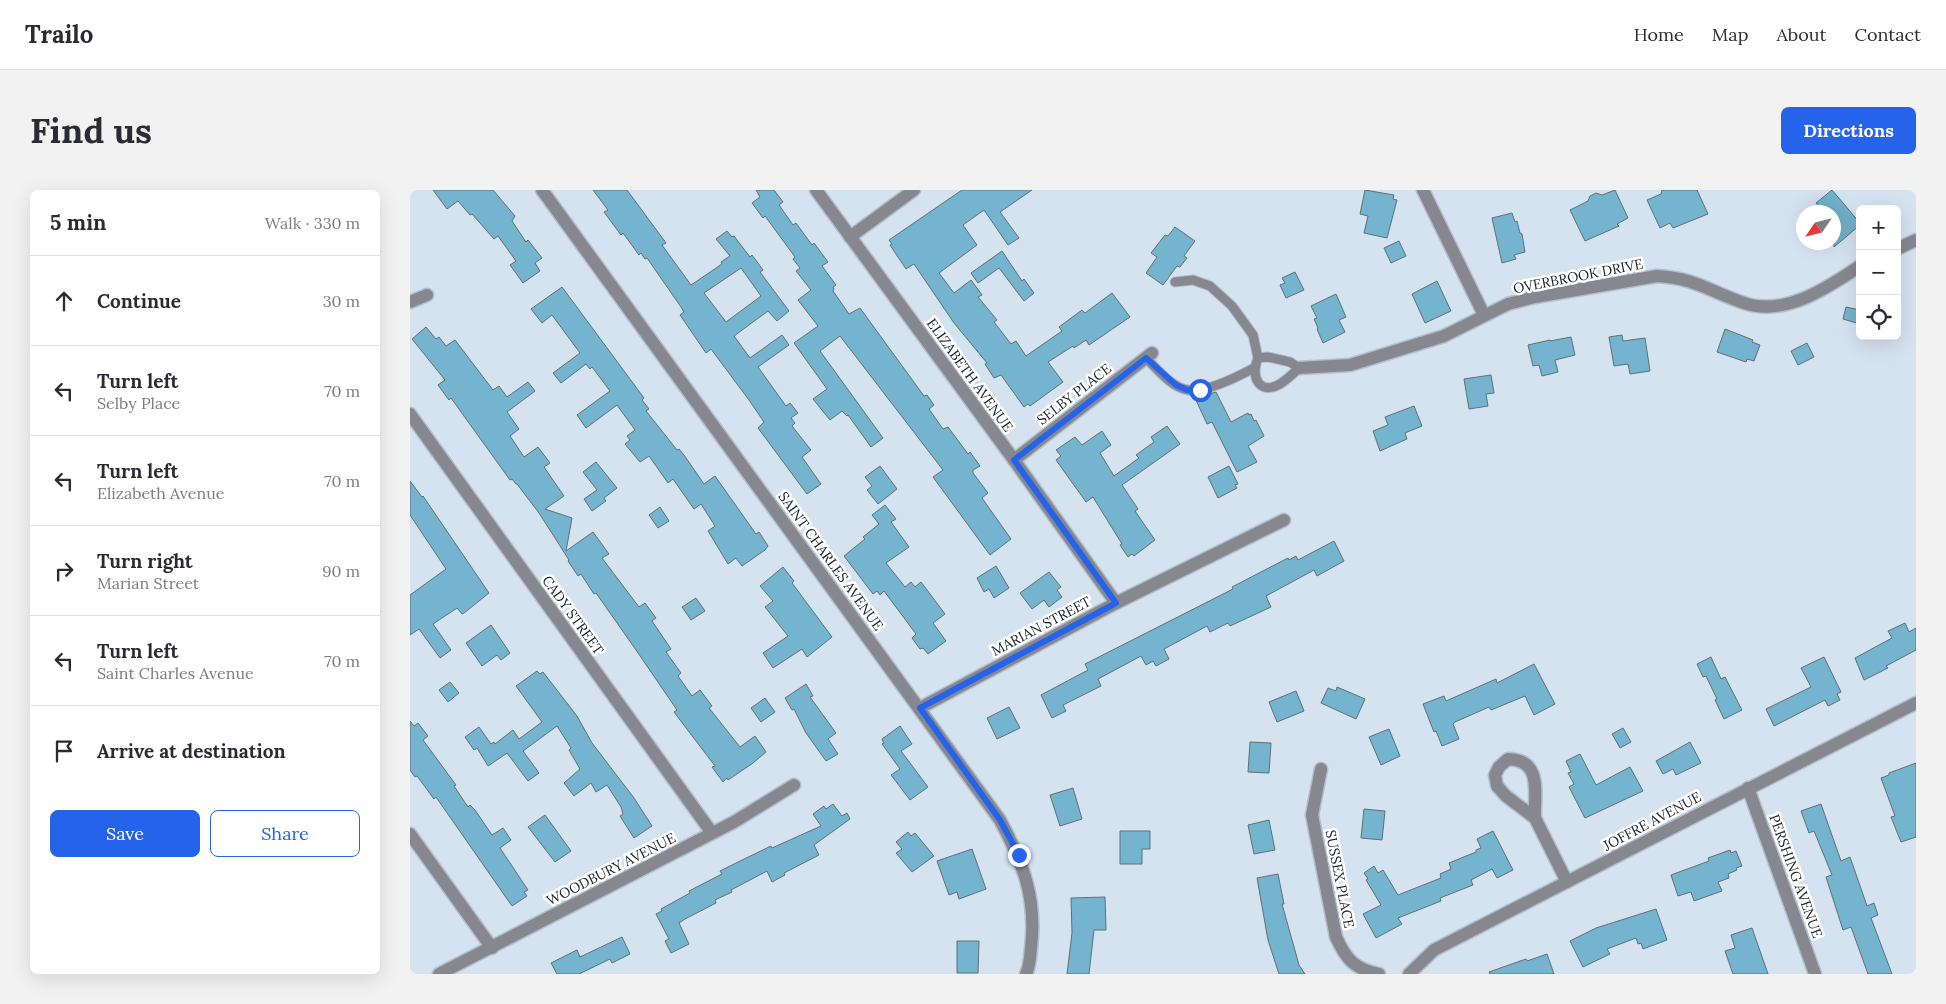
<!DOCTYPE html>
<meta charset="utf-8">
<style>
body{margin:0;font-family:Lora,serif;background:#f2f2f3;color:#2b2b33}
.controls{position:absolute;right:15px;top:15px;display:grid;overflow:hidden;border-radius:8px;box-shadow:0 5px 20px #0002}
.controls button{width:45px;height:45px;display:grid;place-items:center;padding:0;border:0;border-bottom:1px solid #e1e1e2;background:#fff;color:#2b2b33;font:25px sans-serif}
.compass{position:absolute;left:1386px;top:15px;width:45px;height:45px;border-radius:50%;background:#fff;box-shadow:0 5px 20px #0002;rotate:235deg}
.stop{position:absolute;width:15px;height:15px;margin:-11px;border:4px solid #2563eb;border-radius:50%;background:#fff}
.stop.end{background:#2563eb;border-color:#fff;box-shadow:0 1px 5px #0008}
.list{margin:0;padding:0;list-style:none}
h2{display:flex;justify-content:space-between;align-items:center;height:65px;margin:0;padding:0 20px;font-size:21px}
h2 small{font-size:16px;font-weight:400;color:#7c7c81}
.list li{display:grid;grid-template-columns:32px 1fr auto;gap:15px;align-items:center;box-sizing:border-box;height:90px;padding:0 20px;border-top:1px solid #e1e1e2}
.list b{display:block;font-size:19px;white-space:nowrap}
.list p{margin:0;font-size:16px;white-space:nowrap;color:#7c7c81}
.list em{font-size:16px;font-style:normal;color:#7c7c81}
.actions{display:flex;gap:10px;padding:15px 20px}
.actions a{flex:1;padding:11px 0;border:1px solid #2563eb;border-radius:8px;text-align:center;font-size:18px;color:#2563eb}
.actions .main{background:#2563eb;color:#fff}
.icon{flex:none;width:28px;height:28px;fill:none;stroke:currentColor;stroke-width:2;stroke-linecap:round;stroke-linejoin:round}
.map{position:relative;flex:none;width:1506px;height:784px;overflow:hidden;border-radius:8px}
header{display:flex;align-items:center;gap:30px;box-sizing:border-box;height:70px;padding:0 25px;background:#fff;border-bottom:1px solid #e1e1e2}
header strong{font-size:24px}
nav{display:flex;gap:28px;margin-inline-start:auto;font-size:18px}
.intro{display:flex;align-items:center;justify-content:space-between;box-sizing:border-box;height:120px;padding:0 30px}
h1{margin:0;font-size:35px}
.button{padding:12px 22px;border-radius:8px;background:#2563eb;color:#fff;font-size:18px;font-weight:700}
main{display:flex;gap:30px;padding:0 30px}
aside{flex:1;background:#fff;border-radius:8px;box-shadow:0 5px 20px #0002}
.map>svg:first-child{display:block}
.building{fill:#74b4ce;stroke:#5e7077;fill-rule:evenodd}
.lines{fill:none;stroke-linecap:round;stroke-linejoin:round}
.lane-casing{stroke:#b3bfcb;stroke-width:11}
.street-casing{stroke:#b3bfcb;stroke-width:15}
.lane{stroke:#87888f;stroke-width:9}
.street{stroke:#87888f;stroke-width:12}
.route{stroke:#2563eb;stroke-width:6}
.labels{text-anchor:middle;stroke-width:5;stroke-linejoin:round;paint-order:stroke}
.street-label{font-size:14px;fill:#1a1f24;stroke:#fff}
</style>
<header>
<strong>Trailo</strong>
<nav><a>Home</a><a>Map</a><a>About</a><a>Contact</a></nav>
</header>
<div class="intro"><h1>Find us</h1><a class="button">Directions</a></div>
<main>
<aside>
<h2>5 min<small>Walk · 330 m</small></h2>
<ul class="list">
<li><svg class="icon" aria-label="ahead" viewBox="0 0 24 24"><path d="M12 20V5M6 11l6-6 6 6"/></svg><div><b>Continue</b></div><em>30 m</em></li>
<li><svg class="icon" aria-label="left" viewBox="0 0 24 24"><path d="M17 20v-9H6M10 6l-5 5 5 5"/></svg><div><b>Turn left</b><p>Selby Place</p></div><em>70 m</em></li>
<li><svg class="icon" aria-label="left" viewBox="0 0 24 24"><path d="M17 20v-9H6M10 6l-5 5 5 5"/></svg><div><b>Turn left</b><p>Elizabeth Avenue</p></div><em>70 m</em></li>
<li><svg class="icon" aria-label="right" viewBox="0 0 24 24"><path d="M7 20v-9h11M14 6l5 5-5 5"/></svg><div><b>Turn right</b><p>Marian Street</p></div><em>90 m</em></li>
<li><svg class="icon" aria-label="left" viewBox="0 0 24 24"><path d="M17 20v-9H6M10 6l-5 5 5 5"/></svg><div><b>Turn left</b><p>Saint Charles Avenue</p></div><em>70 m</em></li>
<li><svg class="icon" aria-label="arrive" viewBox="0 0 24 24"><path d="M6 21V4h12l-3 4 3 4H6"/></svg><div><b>Arrive at destination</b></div></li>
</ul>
<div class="actions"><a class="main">Save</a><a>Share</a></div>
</aside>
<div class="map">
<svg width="1506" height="784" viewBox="0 0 1506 784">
<rect width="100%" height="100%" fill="#d5e2f0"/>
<!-- building -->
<g class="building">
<polygon points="23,0 83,0 105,26 102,31 116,52 118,50 132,68 125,73 130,81 113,93 100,75 106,71 88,46 84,49 62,24 60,25 48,11 37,19"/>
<path d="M183,0H217L256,53L252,55L281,95L312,74L311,72L320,66L306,49L317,41L322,47L324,46L340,67L342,65L353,80L350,82L379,121L367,131L358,121L324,146L340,168L372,145L379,155L348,177L376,216L380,213L388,223L381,228L385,233L382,236L401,260L392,267L411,294L397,304L348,238L354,232L339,210L301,159L296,163L270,125L274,122L271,117L237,68L235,69L231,63L229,65L213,43L211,45L194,22L198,20ZM331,78L351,106L316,132L294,103Z"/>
<polygon points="346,0 364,0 373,12 369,15 383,35 386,33 402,55 404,53 418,72 412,76 426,95 423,97 424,99 423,101 439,124 450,118 514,206 517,205 524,215 519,219 533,239 538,237 558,264 560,262 570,276 563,280 563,283 578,303 572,308 601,349 580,365 523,287 533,280 430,146 410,161 473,248 461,257 438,225 437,226 432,221 420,230 403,209 417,199 384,153 408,136 388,110 401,100 386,81 390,78 383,69 385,67 355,26 353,28 342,13 350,7"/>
<polygon points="552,0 622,0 590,22 609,48 598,55 574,20 553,35 567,55 529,83 544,103 561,90 572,105 568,107 587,130 584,132 601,154 606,151 616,166 652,141 649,137 672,120 675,123 702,103 720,127 679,155 676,150 664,158 663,156 638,172 653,192 620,216 618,214 614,217 591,185 584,188 575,174 577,173 544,133 504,74 496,79 480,55 482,54 479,50"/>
<polygon points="955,0 984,5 983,9 987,10 977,48 954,43 958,26 950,24"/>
<polygon points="1205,0 1218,28 1207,34 1209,36 1175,51 1160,20 1178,11 1180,6 1186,3 1192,5"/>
<polygon points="1252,0 1287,0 1298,24 1263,38 1260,33 1250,38 1237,10 1251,4"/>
<polygon points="1422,0 1450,33 1450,35 1424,57 1424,22 1414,22 1406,13"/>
<polygon points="1102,23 1105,32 1107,31 1110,43 1112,44 1115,62 1104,65 1106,69 1092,73 1082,28"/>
<polygon points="765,37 785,51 774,66 777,68 770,77 767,76 753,95 736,83 747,67 741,63 755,45 758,46"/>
<polygon points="989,51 996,66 981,73 974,58"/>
<polygon points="592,61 612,91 614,89 624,103 614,111 589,78 568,93 561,83"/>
<polygon points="885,82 894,100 876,108 870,95 875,93 872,88"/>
<polygon points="1027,91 1041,121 1015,133 1002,104"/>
<polygon points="152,97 234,208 232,210 239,219 236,221 267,260 269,259 274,265 294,294 305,286 346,344 349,342 358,356 355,360 332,376 326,368 318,374 298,341 305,336 291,314 284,319 263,289 258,293 239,266 230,272 215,254 220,250 217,246 225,240 207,215 176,238 167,225 200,201 182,177 180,179 176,174 151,193 143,183 170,163 142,125 132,133 121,119"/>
<polygon points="926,104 936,127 929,130 935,142 913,153 907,139 908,138 904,129 907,128 901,116"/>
<polygon points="1436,117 1450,120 1450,134 1433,129"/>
<polygon points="16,137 26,149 29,147 36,156 45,150 83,200 89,196 97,207 118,192 125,201 97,222 109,239 100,246 114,267 128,257 140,273 134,277 154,306 135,319 162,328 156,361 183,342 199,364 192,368 229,417 235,413 246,428 242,431 261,459 256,462 271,483 268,486 282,506 290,500 302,516 299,518 330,557 345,546 356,562 343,573 318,590 317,588 313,592 302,577 305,576 264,522 267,520 226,460 186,403 184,404 171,384 168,386 158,371 159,370 129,323 107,294 106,294 102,289 100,290 41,208 39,210 28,195 35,190 2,149"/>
<polygon points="1315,139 1343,150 1342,152 1350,155 1344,171 1337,169 1336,172 1307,162"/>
<polygon points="1212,145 1213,151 1235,148 1240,181 1220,184 1218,174 1204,176 1199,147"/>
<polygon points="1161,147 1165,165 1145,170 1148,182 1132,186 1129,175 1123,176 1118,155 1140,150 1140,151"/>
<polygon points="1397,153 1404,167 1388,175 1381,161"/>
<polygon points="1081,185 1084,203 1076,204 1078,216 1059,219 1054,189"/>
<polygon points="806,202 821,232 838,223 839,225 841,224 844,231 846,230 854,246 838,256 847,272 827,282 802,232 797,234 785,208"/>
<polygon points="1004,216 1012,236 995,243 997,249 970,261 963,241 978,235 975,227"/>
<polygon points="757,236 770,254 712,295 728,319 725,321 745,350 724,366 722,364 718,367 710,355 712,354 683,307 676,312 646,270 651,266 646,260 665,247 672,255 692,241 701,255 690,263 704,286 729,268 726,265 744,252 741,247"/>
<polygon points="186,272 207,298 194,308 196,311 182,321 174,309 187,300 173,282"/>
<polygon points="470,276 487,299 468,314 457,300 462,296 455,287"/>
<polygon points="819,276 828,294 825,295 827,298 808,308 798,287"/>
<polygon points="0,291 12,307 13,306 79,403 54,423 52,424 47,418 23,434 41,460 30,468 9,439 0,445 0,405 36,379 0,325"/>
<polygon points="475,315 486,329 481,332 499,357 476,373 495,397 501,392 505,397 511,392 535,424 523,433 536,451 518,464 513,458 510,459 502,448 506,444 474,401 470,405 467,401 463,404 434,366 455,349 453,347 469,334 462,325"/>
<polygon points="250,317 259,331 248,338 239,325"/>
<polygon points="924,351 934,371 907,386 904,380 856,406 861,417 820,436 818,433 800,442 797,436 754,459 759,469 746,476 743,471 736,475 731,466 688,489 691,496 653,515 656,521 642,528 631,505 678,480 675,474 823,399 822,397 878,368 879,370 886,366 888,370"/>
<polygon points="586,376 599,398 584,408 579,399 574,402 567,388"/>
<polygon points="373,377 384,391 382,393 422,447 397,467 392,459 363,478 353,463 378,446 355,417 363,411 350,396"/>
<polygon points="639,382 651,397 647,400 652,407 639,417 634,410 622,419 610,403"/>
<polygon points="286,408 295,421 281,430 272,417"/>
<polygon points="1495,433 1499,442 1506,438 1506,460 1476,476 1478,478 1454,490 1445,468 1482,448 1478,441"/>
<polygon points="81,435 100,463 91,470 87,465 72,476 56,453"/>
<polygon points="1301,467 1311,489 1315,487 1332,520 1314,529 1305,510 1307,509 1296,486 1293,487 1287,474"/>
<polygon points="1414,467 1431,502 1427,504 1430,510 1418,516 1415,510 1364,536 1356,519 1401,497 1391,478"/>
<polygon points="1124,474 1145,514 1124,525 1115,506 1081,520 1079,517 1045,532 1043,534 1049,549 1032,556 1026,541 1024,542 1013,514 1034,506 1036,511 1086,489 1087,493"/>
<polygon points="127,481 130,484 133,482 167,526 182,553 224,608 242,636 224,648 210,626 213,624 211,617 197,595 186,602 181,593 164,606 154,593 170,579 159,560 161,558 147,536 113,561 129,583 118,591 97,563 78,576 67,558 64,560 55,547 69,537 81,554 84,552 85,554 103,540 109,549 132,532 106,496"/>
<polygon points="40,492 49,503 38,512 29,500"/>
<polygon points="396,494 403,506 400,507 426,543 418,549 428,564 416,571 396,543 384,519 382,520 375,508"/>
<polygon points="927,497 955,509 946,529 911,513 918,498 926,501"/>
<polygon points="886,501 894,521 867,532 859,512"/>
<polygon points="355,508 365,522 351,532 341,518"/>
<polygon points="599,517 610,538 587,549 577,528"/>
<polygon points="0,531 4,536 8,533 18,546 13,550 46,595 44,596 58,617 60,615 65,620 82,645 93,638 101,650 90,658 118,700 114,702 117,706 102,716 26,607 24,609 7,586 5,587 0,580"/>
<polygon points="490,536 502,554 491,561 518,597 500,610 481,585 490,579 472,554 474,553 472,549"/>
<polygon points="1213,538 1221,552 1210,558 1202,544"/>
<polygon points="979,539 990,566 971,575 959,547"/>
<polygon points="840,552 861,553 859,583 838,582"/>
<polygon points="1280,552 1291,573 1266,585 1263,579 1253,584 1246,571"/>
<polygon points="1170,564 1186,595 1220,577 1233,601 1175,628 1159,597 1164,594 1158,583 1161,582 1156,571"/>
<polygon points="1506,573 1506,647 1491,652 1481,627 1485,626 1471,588 1479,585 1479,583"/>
<polygon points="663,598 672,629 650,636 640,605"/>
<polygon points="423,614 432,626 437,623 440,629 404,655 409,665 374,683 375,685 362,692 357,681 321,700 322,702 305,710 306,713 275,729 269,733 279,754 261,763 255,751 259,749 246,724 252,721 251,719 280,703 279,701 312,684 310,681 326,673 361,656 362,658 411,636 403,624 414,616 416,619"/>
<polygon points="1411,614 1431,671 1440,667 1457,716 1464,713 1468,725 1461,728 1482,784 1458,784 1441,737 1433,740 1416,687 1422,685 1404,641 1399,643 1391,621"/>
<polygon points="954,619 975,621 972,650 951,648"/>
<polygon points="135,625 161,661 145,672 118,637"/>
<polygon points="859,630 865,660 844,664 838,635"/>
<polygon points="710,641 740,641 740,659 732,659 732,674 710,674"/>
<polygon points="1083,641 1103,680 1087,688 1082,679 1061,690 1063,695 1030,708 1031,711 988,728 992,734 966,748 953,724 971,715 956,690 958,689 954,683 964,676 968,683 973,680 988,705 1031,688 1030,684 1041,679 1039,673 1066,662 1066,660 1071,658 1067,649"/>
<polygon points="498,642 501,646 505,643 524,666 502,682 486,663 492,659 486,652"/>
<polygon points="562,659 576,699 549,709 547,702 539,705 527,671"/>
<polygon points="1320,660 1321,663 1326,661 1332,676 1326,678 1327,680 1318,684 1319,688 1308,692 1312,701 1284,711 1281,702 1268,706 1261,685 1299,671 1298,668"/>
<polygon points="868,684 874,714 872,714 889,775 895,784 869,784 858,750 847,688"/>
<polygon points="695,707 696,740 684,740 679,784 657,784 662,743 661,708"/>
<polygon points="1246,719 1257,750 1233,759 1231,753 1228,754 1226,748 1197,759 1200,764 1173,777 1160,751 1186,738"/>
<polygon points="1342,738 1358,784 1323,784 1315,761 1325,758 1321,745"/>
<polygon points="212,747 220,764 202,773 200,769 169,784 147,784 141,773 167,760 170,767"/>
<polygon points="547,751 569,751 568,783 547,783"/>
<polygon points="1137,764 1144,784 1080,784 1079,782 1116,769 1117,771"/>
</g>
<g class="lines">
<!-- lane casing -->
<g class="lane-casing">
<g id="lane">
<polyline points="765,92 783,90 800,96 822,116 843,145 848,168"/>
<path d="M858,167L880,172L889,178C884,183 876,190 870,194C849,206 840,186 848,168Z"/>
<path d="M736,168C747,179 762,198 778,200C796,203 829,186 844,178"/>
</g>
</g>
<!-- street casing -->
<g class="street-casing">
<g id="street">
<path d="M132,0L590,630C613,673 627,708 621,758C620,767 620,776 616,784"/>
<polyline points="406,0 604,270 706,413"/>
<polyline points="1013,0 1074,125"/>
<polyline points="440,47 504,0"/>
<polyline points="1487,59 1506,50"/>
<polyline points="0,112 17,105"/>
<path d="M889,178L940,175L1034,146L1098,114L1125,107L1247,86C1285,88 1301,102 1334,113C1375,127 1417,98 1450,76"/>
<polyline points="0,224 302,643"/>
<polyline points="604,270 742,163"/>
<polyline points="510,518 706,413 874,330"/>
<path d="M911,579L902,625L926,747C936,769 944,779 969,784"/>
<polyline points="1338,598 1405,784"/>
<path d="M1125,628C1124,603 1133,570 1098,569L1089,577L1085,585L1087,596L1096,606L1125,628L1157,692"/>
<polyline points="0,644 82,758"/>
<polyline points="29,784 324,632 384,595"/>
<polyline points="999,784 1024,760 1506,513"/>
</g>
</g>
<!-- lane -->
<use href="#lane" class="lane"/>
<!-- street -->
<use href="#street" class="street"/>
</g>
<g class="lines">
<!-- route -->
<polyline class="route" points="609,665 590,630 510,518 706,413 604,270 736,168 766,195 777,200 790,200"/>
</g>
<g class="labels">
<!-- street labels -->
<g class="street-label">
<text transform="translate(1168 86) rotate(-11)" y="5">OVERBROOK DRIVE</text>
<text transform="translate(560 185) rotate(54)" y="5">ELIZABETH AVENUE</text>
<text transform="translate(664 204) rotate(-38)" y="5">SELBY PLACE</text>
<text transform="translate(421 371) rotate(54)" y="5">SAINT CHARLES AVENUE</text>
<text transform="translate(163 425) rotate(54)" y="5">CADY STREET</text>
<text transform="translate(631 436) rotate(-28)" y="5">MARIAN STREET</text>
<text transform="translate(1242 631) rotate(-28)" y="5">JOFFRE AVENUE</text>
<text transform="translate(201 679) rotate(-27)" y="5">WOODBURY AVENUE</text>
<text transform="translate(1386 686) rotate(70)" y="5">PERSHING AVENUE</text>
<text transform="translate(930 689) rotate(79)" y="5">SUSSEX PLACE</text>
</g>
</g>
</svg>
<div class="controls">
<button>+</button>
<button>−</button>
<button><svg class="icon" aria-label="locate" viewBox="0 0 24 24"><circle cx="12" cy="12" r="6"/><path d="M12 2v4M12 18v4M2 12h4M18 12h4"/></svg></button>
</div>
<svg class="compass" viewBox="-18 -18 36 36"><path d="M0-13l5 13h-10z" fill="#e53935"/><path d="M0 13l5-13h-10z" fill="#7c7c81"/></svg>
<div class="stop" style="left:790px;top:200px"></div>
<div class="stop end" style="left:609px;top:665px"></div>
</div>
</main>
